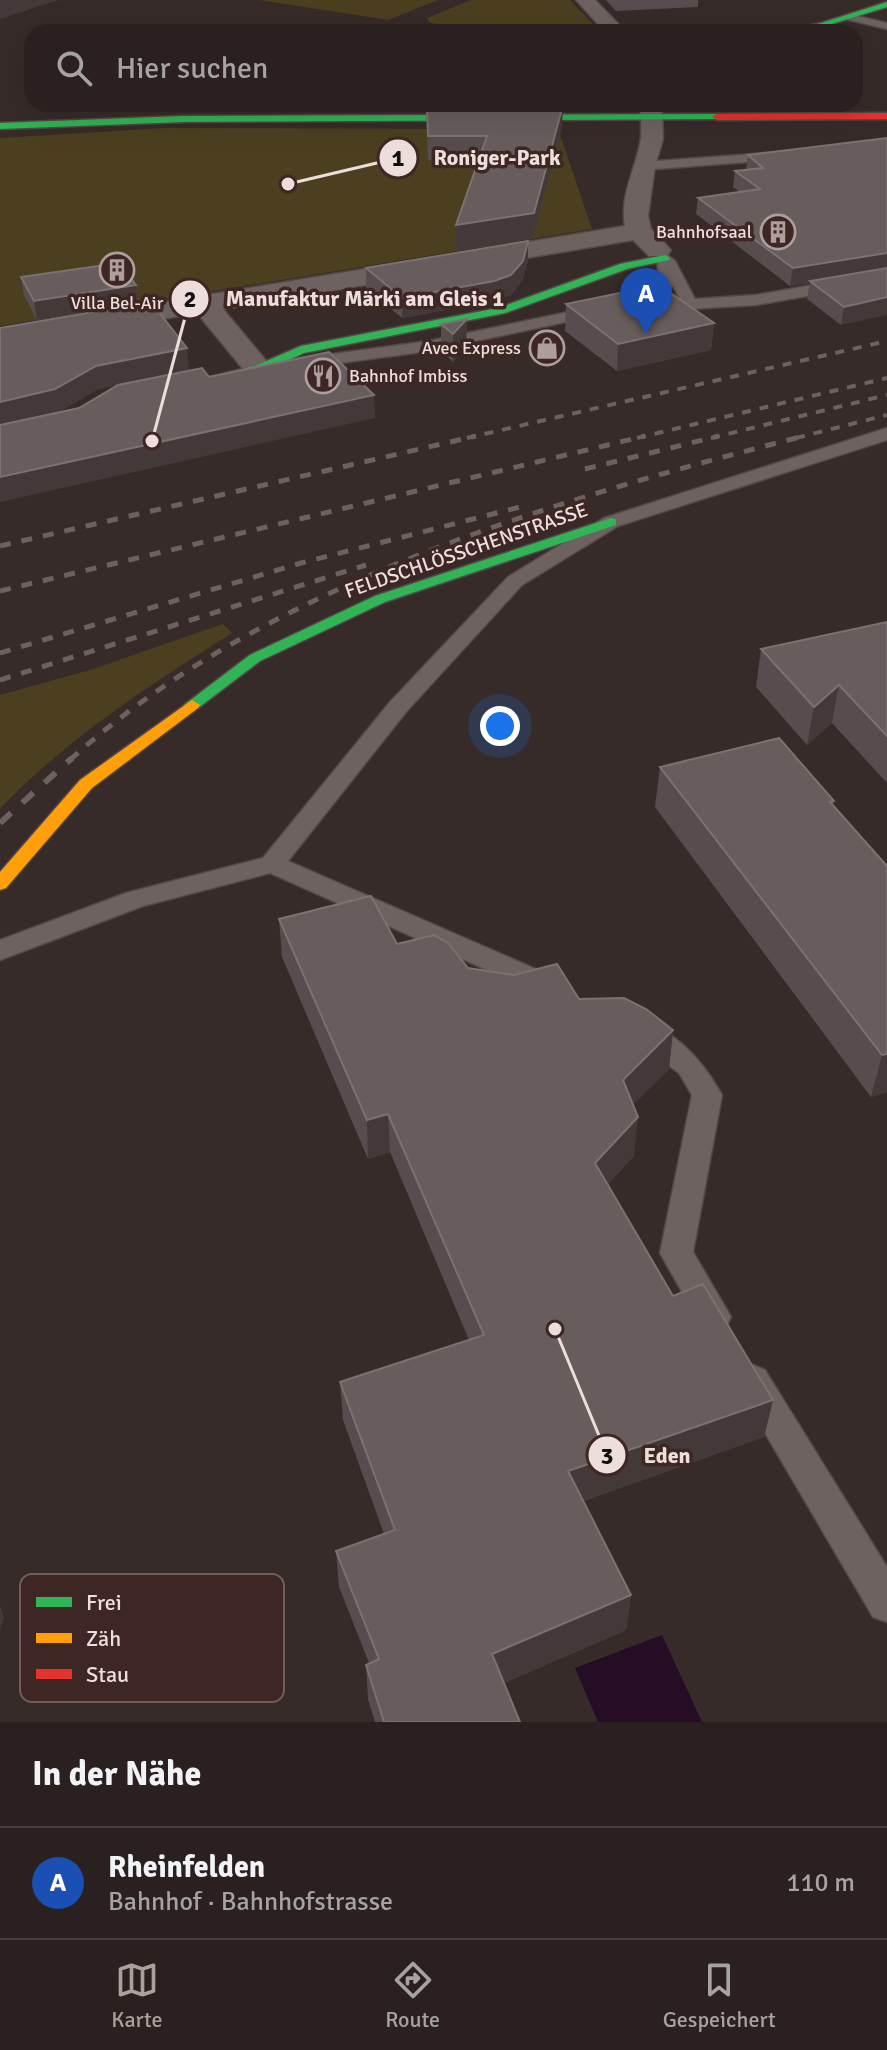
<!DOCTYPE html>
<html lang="de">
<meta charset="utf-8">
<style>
body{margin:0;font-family:Signika,sans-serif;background:#352d2c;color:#f1f3f6}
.you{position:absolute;left:500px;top:726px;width:28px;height:28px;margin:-20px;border:6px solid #fff;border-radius:50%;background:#1a73e8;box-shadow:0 0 0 12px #1a73e833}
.badge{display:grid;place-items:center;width:52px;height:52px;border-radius:50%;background:#ad9f9d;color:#fff;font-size:26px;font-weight:700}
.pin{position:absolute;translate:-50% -66px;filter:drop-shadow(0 2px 4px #0008)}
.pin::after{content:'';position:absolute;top:42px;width:28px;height:24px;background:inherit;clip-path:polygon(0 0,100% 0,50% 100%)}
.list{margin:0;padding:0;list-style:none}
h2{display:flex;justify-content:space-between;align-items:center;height:104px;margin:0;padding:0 32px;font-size:34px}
h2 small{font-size:26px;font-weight:400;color:#a5a3a4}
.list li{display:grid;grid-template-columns:52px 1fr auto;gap:24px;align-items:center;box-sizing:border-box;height:112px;padding:0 32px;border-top:2px solid #453e3d}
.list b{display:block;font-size:30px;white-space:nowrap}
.list p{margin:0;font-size:26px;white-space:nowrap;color:#a5a3a4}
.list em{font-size:26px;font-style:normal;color:#a5a3a4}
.icon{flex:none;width:44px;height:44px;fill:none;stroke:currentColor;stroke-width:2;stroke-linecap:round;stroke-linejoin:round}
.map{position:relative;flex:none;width:887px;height:1722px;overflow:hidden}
.search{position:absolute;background:#29201f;box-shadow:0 8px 32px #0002;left:24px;right:24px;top:24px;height:88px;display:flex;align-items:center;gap:20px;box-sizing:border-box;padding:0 28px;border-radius:24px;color:#a5a3a4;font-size:30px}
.sheet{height:216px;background:#29201f}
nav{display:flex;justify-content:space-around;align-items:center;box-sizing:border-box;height:112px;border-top:2px solid #453e3d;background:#29201f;font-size:22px;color:#a5a3a4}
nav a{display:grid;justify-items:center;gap:4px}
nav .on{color:#ad9f9d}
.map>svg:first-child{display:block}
.green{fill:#4c3f20}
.water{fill:#260c24}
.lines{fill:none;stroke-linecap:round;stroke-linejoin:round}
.lane-casing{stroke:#534847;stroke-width:3}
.street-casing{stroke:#534847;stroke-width:3}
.fast-casing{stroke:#534847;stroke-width:3}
.slow-casing{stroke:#534847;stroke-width:3}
.jam-casing{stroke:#534847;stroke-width:3}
.lane{fill:#6d6260;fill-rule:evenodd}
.street{fill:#6d6260;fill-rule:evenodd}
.fast{fill:#30b455;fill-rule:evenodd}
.slow{fill:#ff9f0a;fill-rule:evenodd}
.jam{fill:#e5322d;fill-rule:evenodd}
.rail-far2{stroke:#6b6260;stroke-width:4;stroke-dasharray:9 9;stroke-linecap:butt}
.rail-far1{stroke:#6b6260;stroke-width:5;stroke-dasharray:11 11;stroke-linecap:butt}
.rail{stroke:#6b6260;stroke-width:6;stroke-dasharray:15 15;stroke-linecap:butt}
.wall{fill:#574d4e}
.shaded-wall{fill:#443939}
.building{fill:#675d5d;stroke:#7c7171;stroke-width:2}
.labels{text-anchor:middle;stroke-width:7;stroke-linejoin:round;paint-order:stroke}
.far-poi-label{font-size:18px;fill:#eddedb;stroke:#3d2623;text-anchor:end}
.street-label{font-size:20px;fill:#eddedb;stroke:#3d2623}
.key{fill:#3d2623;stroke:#725d5a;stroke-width:2}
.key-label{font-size:22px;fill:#eddedb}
.leader{fill:none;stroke:#eddedb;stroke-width:3}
.callout-dot{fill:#eddedb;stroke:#3d2623;stroke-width:3}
.mark-label{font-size:24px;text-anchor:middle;font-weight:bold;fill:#111}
.callout-label{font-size:22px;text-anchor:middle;font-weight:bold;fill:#eddedb;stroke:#3d2623;stroke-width:7;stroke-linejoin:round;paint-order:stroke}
</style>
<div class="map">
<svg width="887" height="1722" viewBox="0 0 887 1722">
<rect width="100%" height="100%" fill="#372b29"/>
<!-- green -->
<g class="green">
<polygon points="260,0 438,0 388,20"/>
<path d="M471,0H570L597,28C563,42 470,26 430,23L427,18Z"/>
<polygon points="164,128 558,129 592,229 0,326 0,138"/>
<path d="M223,624L232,633C150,685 67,738 0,809V695L90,670Z"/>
</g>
<!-- water -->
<polygon class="water" points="662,1635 702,1722 598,1722 575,1668"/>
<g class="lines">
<!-- lane casing -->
<g class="lane-casing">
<g id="lane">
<polygon points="849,14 887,23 887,29 845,19 843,17"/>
<polygon points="780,152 787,156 785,159 643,170 636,166 643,162"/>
<polygon points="665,253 675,261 695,299 756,295 887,272 887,282 756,305 690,309 684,307 673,286 656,303 429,351 303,368 294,363 303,358 429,341 645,296 659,282 657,258"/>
<polygon points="887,428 887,440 618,526 522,585 406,712 288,861 563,981 567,988 563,995 553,998 543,995 270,873 143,906 0,960 0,940 126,893 263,858 390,702 508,577 604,518"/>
<path d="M642,1021C679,1033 704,1063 722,1095L693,1252L731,1317L726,1327L714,1332L702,1327L660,1253L692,1095L679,1073L632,1039L628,1032L632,1025Z"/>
<polygon points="753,1365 765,1370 887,1567 887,1622 873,1617 741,1392 735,1381 741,1370"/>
</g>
</g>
<!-- street casing -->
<g class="street-casing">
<g id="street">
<polygon points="576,0 595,0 626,32 605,32"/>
<path d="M640,104H662L663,139L655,166L648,216L651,229L671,250L667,256H649L633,240L223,309L273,369L268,375L258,378L248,375L197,313L0,347V329L625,226C619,194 638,165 641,137C642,126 640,115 640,104Z"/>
</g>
</g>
<!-- fast casing -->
<g class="fast-casing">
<g id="fast">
<polygon points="887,2 887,7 822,27 780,32 821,23"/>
<polygon points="717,114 720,119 183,122 0,129 0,123 183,116"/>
<polygon points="665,255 670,258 669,260 627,269 505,313 304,353 262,372 208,383 202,379 255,366 301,346 498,308 620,264"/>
<polygon points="611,518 616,519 616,525 385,602 260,661 198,708 192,710 184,705 250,655 375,596"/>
</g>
</g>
<!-- slow casing -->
<g class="slow-casing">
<polygon id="slow" points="192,700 200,705 198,708 92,788 6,888 0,890 0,872 80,780"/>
</g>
<!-- jam casing -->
<g class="jam-casing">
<polygon id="jam" points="887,113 887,119 717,120 712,117 717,114"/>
</g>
<!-- lane -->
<use href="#lane" class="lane"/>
<!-- street -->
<use href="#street" class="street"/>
<!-- fast -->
<use href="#fast" class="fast"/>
<!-- slow -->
<use href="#slow" class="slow"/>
<!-- jam -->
<use href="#jam" class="jam"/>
<!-- rail-far2 -->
<g class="rail-far2">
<polyline points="467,438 887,341"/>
<polyline points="637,438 887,378"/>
<polyline points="711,438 887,395"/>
<polyline points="796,438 887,415"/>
</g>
<!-- rail-far1 -->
<g class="rail-far1">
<polyline points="585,469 719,436"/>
<polyline points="0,546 476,436"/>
<polyline points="0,591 645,436"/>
<polyline points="0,653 301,563 524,506"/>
<polyline points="0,680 366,565"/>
<path d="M70,760C262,585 557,499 804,436"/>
</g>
<!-- rail -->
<polyline class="rail" points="0,823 72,758"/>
</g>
<!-- wall -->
<g class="wall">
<polygon points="606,0 698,0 698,7 616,11"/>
<polygon points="426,104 567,104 567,107 562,107 562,127 533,238 456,251 456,225 479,159 428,160"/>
<polygon points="887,138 841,325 807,299 810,283 790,286 696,214 698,198 740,192 733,187 735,171 746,170 748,155"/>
<polygon points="528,261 522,281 511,295 493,301 402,318 366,288 366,268"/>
<polygon points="21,277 136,285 138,303 37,320 24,295"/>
<polygon points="566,304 714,323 711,350 617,371 565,331"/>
<polygon points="467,319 466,346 453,362 441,351 441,324"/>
<polygon points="887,622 887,783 832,723 807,745 756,687 761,649"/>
<polygon points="660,767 834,801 833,805 887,866 887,1092 871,1097 655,807"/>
<polygon points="279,919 397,944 468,968 579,999 673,1030 669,1069 633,1104 634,1156 608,1184 673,1296 773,1400 764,1437 583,1501 631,1595 626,1630 504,1683 520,1722 375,1722 368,1699 366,1665 369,1663 339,1587 336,1551 384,1534 343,1420 340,1382 469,1340 390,1152 368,1159 282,957"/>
</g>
<!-- shaded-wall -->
<g class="shaded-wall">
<polygon points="0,0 58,0 0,19"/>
<polygon points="563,105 562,127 533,238 456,251 456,225"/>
<polygon points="528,241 528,261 522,281 511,295 493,301 402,318 402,298"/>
<polygon points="887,253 887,270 790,286 793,268"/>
<polygon points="136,285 138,303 37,320 34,301"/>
<polygon points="887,297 887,315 841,325 844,307"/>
<polygon points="467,319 466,346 453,362 453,334"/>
<polygon points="714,323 711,350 617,371 618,344"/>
<polygon points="187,348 189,371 99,389 59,412 0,427 0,402 96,366"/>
<polygon points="374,395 375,418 0,502 0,477"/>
<polygon points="839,685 832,723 807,745 814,707"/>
<polygon points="673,1030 669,1069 619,1119 623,1080"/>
<polygon points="887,1054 887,1092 871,1097 882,1055"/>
<polygon points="388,1114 390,1152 368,1159 367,1120"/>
<polygon points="638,1117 634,1156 592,1201 595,1163"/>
<polygon points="773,1400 764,1437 565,1507 568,1471"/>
<polygon points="631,1595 626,1630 491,1689 492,1654"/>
<polygon points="0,1606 4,1618 0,1630"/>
</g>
<!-- building -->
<g class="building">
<polygon points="424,28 568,31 568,32 425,32"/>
<polygon points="427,105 563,105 534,213 456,225 487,136 428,136"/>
<polygon points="887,138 887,253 793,268 698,198 760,189 735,171 763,168 748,155"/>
<polygon points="528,241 523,261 511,275 494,281 402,298 366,268"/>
<polygon points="119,263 136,285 34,301 21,277"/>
<polygon points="887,268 887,297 844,307 810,281"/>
<polygon points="659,285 714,323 618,344 566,304"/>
<polygon points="151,302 187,348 96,366 55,389 0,402 0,328"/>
<polygon points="467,319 453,334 441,324"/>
<polygon points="329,352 374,395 0,477 0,425 79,408 118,385 202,368 209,377"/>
<polygon points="887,622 887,736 839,685 814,707 761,649"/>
<polygon points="779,738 834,801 830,802 887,866 887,1054 882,1055 660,767"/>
<polygon points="371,896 397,944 434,935 448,943 468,968 514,975 557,964 579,999 624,998 646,1009 673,1030 623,1080 638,1117 595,1163 673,1296 703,1284 773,1400 568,1471 631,1595 492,1654 520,1722 384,1722 366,1665 379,1659 336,1551 395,1530 340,1382 484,1335 388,1114 367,1120 279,919"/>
</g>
<!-- icons -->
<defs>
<g id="building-ring" transform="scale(1.8)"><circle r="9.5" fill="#3d2623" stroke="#ad9f9d" stroke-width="1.5"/><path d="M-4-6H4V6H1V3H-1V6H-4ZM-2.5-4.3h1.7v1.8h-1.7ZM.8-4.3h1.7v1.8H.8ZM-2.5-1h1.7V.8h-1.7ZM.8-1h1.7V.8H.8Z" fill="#ad9f9d"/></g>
<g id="shop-ring" transform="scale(1.8)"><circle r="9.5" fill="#3d2623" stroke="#ad9f9d" stroke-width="1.5"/><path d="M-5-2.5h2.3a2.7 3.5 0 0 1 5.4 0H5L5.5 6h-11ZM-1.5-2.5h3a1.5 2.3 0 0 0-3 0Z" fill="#ad9f9d"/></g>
<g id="restaurant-ring" transform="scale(1.8)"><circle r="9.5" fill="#3d2623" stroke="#ad9f9d" stroke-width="1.5"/><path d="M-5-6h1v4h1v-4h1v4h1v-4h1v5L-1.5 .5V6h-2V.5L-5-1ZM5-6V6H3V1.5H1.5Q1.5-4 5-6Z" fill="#ad9f9d"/></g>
</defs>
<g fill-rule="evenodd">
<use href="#building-ring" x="778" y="232"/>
<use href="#building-ring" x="117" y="270"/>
<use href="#shop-ring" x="547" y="348"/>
<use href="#restaurant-ring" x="323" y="376"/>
</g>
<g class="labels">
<!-- far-poi labels -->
<g class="far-poi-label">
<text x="752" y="238">Bahnhofsaal</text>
<text x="117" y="309" text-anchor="middle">Villa Bel-Air</text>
<text x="521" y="354">Avec Express</text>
<text x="349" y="382" text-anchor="start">Bahnhof Imbiss</text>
</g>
<!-- street labels -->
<g class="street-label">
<text transform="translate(466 550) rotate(-19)" y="7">FELDSCHLÖSSCHENSTRASSE</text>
</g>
</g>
<!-- legend -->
<rect x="20" y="1574" width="264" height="128" rx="12" class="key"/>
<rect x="36" y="1597" width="36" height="10" fill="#30b455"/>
<rect x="36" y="1633" width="36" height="10" fill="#ff9f0a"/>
<rect x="36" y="1669" width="36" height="10" fill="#e5322d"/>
<g class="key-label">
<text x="86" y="1610">Frei</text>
<text x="86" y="1646">Zäh</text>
<text x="86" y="1682">Stau</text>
</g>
<!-- callouts -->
<path class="leader" d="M288 184L398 158M152 441L190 299M555 1329L607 1455"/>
<g class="callout-dot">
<circle cx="288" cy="184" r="8"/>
<circle cx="152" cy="441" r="8"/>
<circle cx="555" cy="1329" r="8"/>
<circle cx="398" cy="158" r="20"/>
<circle cx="190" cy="299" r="20"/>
<circle cx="607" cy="1455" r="20"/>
</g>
<g class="mark-label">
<text x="398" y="166">1</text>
<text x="190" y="307">2</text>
<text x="607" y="1464">3</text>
</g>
<g class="callout-label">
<text x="497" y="165">Roniger-Park</text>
<text x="365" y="306">Manufaktur Märki am Gleis 1</text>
<text x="667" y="1463">Eden</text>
</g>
</svg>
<div class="you"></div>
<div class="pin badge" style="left:646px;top:334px;background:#1a4fb4">A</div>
<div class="search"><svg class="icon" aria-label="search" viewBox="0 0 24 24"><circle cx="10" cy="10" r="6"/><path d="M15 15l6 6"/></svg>Hier suchen</div>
</div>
<section class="sheet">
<h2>In der Nähe<small></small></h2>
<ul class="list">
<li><span class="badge" style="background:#1a4fb4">A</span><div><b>Rheinfelden</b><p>Bahnhof · Bahnhofstrasse</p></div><em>110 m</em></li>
</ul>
</section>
<nav>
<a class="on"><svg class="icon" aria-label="map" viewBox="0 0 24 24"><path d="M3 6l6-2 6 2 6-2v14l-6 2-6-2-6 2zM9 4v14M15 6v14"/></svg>Karte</a>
<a><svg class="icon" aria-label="directions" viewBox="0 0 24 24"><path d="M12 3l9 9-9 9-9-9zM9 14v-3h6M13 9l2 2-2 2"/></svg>Route</a>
<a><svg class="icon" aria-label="saved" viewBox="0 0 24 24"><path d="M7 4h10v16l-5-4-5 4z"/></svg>Gespeichert</a>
</nav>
